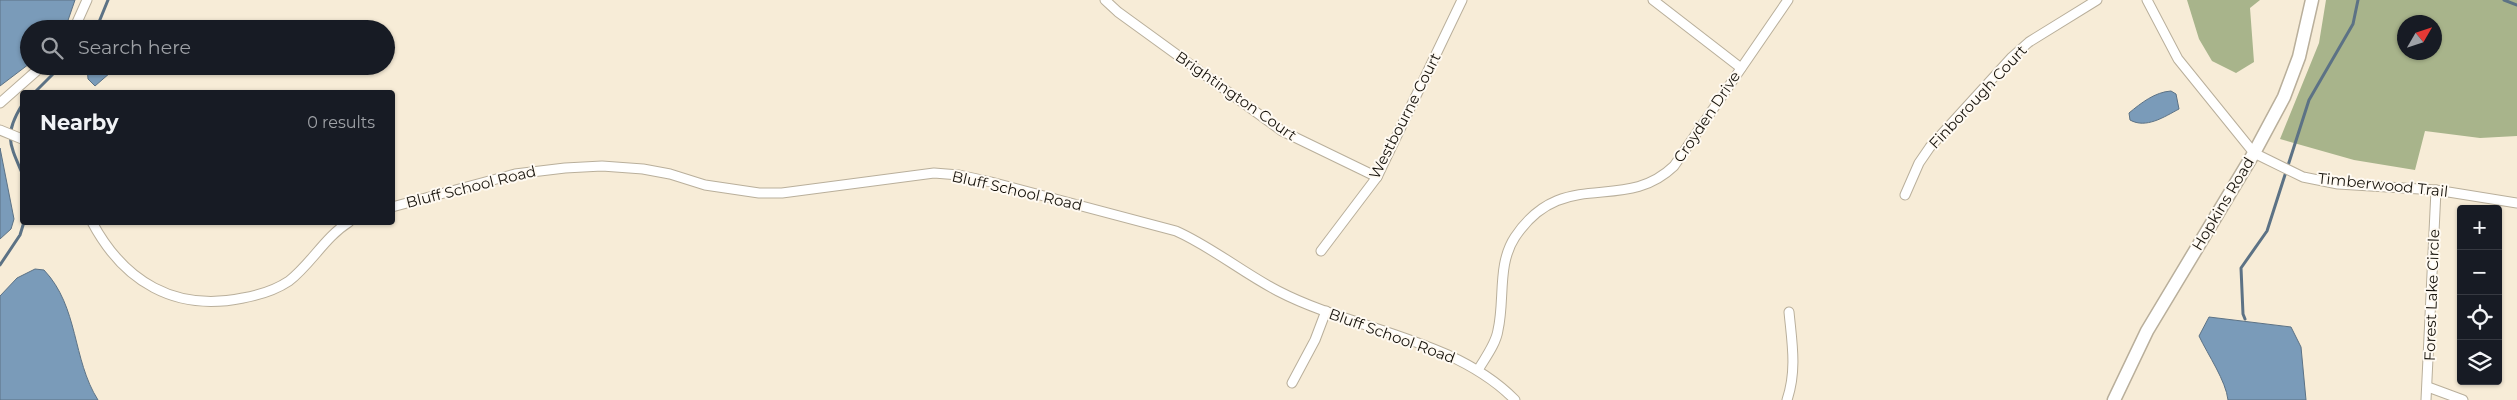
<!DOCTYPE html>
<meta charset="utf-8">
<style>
body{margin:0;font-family:Montserrat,sans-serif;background:#20242c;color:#f1f3f6}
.controls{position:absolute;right:15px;bottom:15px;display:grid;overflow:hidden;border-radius:5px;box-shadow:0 1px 4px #0004}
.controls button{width:45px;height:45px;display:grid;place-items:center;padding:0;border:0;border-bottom:1px solid #363941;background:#171b24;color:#f1f3f6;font:25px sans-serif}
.compass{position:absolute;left:2397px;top:15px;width:45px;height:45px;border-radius:50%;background:#171b24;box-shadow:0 1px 4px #0004;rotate:51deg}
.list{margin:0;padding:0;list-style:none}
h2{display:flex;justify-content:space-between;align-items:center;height:65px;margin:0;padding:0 20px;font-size:21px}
h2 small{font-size:16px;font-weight:400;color:#9ea1a6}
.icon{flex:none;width:28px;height:28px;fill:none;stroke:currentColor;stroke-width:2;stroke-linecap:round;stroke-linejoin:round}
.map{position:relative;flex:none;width:2517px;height:400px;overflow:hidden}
.search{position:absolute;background:#171b24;box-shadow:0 1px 4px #0004;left:20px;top:20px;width:375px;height:55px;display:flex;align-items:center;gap:12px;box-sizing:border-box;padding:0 18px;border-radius:28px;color:#9ea1a6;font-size:19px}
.panel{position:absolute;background:#171b24;box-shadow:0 1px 4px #0004;left:20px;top:90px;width:375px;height:135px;border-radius:5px}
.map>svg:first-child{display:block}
.forest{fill:#a8b48b;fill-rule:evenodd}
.water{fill:#7a9bb9;stroke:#5c7285}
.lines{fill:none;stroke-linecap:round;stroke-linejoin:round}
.stream{stroke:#5c7285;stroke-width:3}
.minor-casing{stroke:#b9af9b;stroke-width:11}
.secondary-casing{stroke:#b9af9b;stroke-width:15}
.minor{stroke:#fff;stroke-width:9}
.secondary{stroke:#fff;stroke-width:12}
.labels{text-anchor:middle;stroke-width:4;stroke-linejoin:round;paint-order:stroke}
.street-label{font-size:15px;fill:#16120b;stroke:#fffaf2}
</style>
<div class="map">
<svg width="2517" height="400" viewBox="0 0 2517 400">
<rect width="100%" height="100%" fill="#f7ecd7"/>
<!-- forest -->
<g class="forest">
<polygon points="2187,0 2260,0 2250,8 2254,62 2236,73 2212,61 2199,39"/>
<path d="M2326,0H2517V136L2480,138L2425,131L2415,170L2354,160L2280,139L2319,43ZM2404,22H2434V52H2404Z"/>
</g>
<!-- water -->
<g class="water">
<polygon points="0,0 75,0 65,29 29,29 29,64 0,86"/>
<polygon points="87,66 118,66 95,86 88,79"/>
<path d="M2171,91L2176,94L2179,109C2164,117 2146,129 2130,120L2129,113C2141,103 2155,92 2171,91Z"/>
<polygon points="0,148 14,219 11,229 0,239"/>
<path d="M35,269L44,270C79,307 72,359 98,400H0V296L17,278Z"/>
<path d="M2209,317L2291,327L2301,347L2306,400H2228C2226,381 2208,355 2199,336Z"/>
</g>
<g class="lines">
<!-- stream -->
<g class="stream">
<polyline points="2504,0 2517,5"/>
<polyline points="92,29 99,22 108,0"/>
<polyline points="35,92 61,66"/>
<path d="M22,105C4,134 9,143 22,173"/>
<polyline points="0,265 20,235 24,222"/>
<polyline points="2245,319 2243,314 2241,268 2267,231 2309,100 2353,24 2358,0"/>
</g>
<!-- minor casing -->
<g class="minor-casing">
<g id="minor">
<polyline points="1105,0 1118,12 1282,131 1377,177"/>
<polyline points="1653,0 1741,68"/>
<polyline points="2147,0 2178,59 2254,153 2303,177 2338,184 2436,190 2517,203"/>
<polyline points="74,29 87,0"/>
<polyline points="0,103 42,66"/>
<polyline points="0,130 22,139"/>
<polyline points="1905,195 1919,163 1930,147 2012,57 2029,42 2097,0"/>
<path d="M392,207L515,174L565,168L602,166L643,169L670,174L705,185L759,193H782L934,173L959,175L991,182L1176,231C1212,247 1243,273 1278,291C1353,330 1454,338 1515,400"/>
<path d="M92,222C124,282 175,312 243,298C260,295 274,291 289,281C311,264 325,237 349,222"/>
<polyline points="1321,251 1377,177 1462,0"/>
<path d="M1478,370C1485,358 1496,344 1498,330C1505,300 1497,264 1515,237C1563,165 1623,215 1674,166L1788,0"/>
<polyline points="1292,383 1315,340 1326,311"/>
<polyline points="2428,387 2463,400"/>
<path d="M1787,400C1797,370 1792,343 1789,312"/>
<polyline points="2426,400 2436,190"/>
</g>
</g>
<!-- secondary casing -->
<g class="secondary-casing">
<polyline id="secondary" points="2114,400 2147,331 2254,153 2284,97 2299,57 2312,0"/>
</g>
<!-- minor -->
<use href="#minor" class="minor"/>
<!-- secondary -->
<use href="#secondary" class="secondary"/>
</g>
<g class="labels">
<!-- street labels -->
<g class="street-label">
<text transform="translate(1236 96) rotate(35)" y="5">Brightington Court</text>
<text transform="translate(1978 97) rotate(-47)" y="5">Finborough Court</text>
<text transform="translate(1405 116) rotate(-63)" y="5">Westbourne Court</text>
<text transform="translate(1707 117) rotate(-56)" y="5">Croyden Drive</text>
<text transform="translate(2383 185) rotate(6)" y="5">Timberwood Trail</text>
<text transform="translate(471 187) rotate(-14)" y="5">Bluff School Road</text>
<text transform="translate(1017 191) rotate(13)" y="5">Bluff School Road</text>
<text transform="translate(2223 204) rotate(-59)" y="5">Hopkins Road</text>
<text transform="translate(2432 295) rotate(-88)" y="5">Forest Lake Circle</text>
<text transform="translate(1392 336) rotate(20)" y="5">Bluff School Road</text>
</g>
</g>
</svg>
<div class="controls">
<button>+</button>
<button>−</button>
<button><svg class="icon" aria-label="locate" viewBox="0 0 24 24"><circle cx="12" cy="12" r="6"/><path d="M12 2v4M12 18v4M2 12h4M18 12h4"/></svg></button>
<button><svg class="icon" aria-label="layers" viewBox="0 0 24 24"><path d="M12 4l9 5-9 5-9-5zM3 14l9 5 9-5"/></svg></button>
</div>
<svg class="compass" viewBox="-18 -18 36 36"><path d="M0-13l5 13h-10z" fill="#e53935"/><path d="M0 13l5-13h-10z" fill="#9ea1a6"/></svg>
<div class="search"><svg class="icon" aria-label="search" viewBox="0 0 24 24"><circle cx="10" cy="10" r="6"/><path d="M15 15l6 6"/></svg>Search here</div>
<section class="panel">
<h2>Nearby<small>0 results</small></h2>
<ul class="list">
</ul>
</section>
</div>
